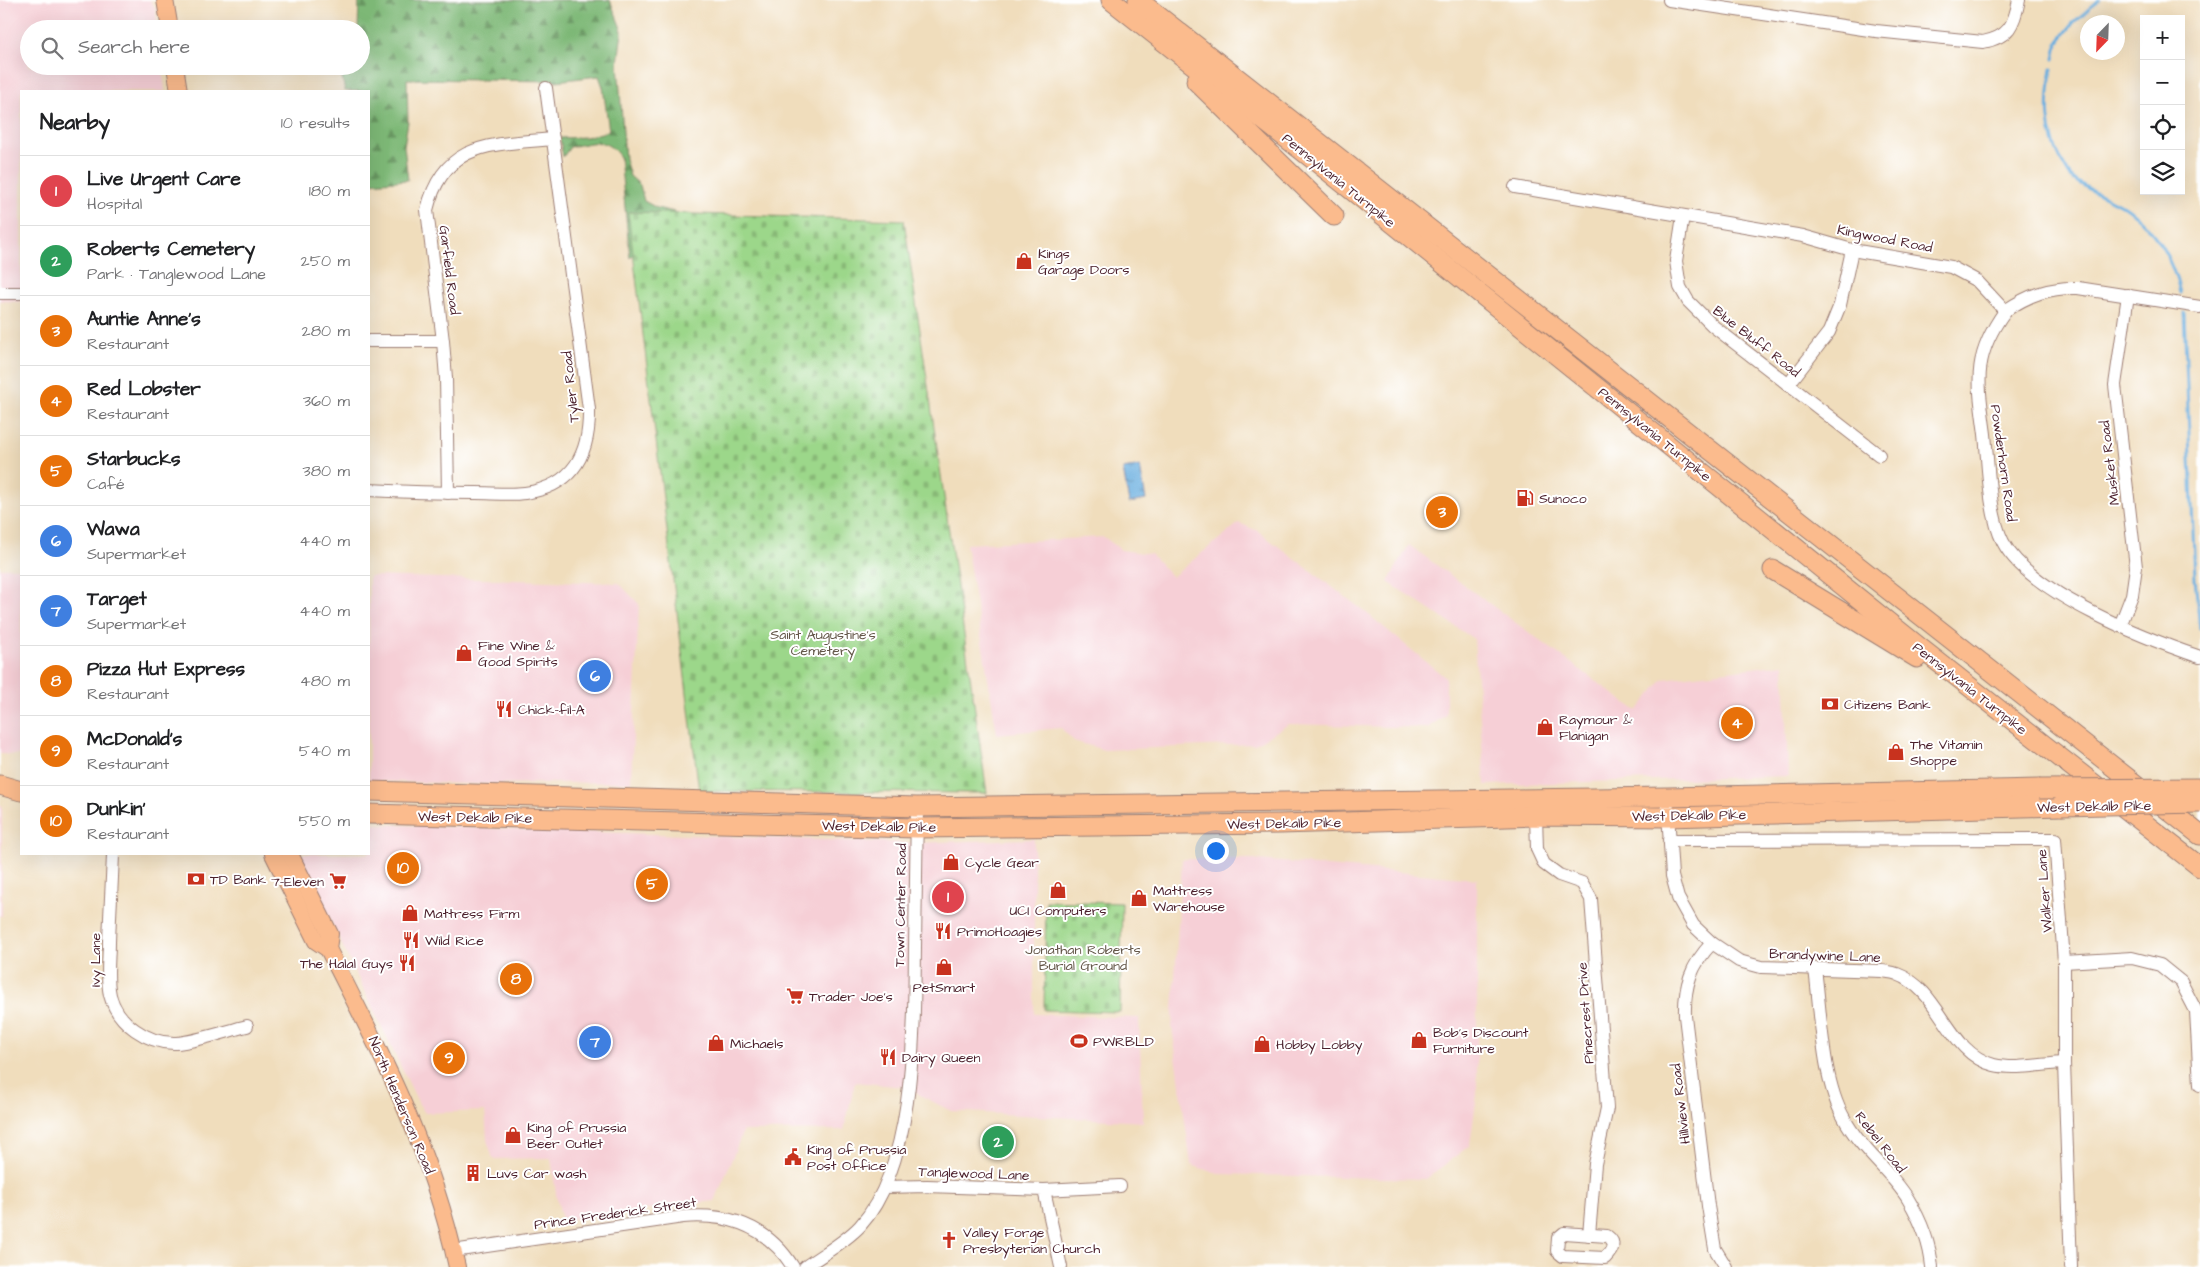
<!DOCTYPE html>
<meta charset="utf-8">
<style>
body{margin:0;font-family:"Architects Daughter",sans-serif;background:#f6f6f6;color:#202124}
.controls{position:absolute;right:15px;top:15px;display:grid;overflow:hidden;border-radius:0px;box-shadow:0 5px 20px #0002}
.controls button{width:45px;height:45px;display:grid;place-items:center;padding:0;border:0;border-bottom:1px solid #e0e0e0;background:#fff;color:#202124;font:25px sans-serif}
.compass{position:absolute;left:2080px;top:15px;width:45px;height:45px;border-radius:50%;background:#fff;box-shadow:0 5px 20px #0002;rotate:203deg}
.you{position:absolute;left:1215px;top:850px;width:18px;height:18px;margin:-12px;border:4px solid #fff;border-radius:50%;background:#1a73e8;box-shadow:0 0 0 8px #1a73e833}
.badge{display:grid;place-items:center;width:32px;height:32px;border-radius:50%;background:#0f766e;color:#fff;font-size:16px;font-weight:700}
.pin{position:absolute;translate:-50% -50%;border:2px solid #fff;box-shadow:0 1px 5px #0006}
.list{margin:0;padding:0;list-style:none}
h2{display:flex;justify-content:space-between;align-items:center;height:65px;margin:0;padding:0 20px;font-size:21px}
h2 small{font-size:16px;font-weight:400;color:#757577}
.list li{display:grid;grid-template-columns:32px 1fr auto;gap:15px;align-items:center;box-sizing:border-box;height:70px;padding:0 20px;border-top:1px solid #e0e0e0}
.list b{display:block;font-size:19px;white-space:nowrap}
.list p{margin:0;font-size:16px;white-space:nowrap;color:#757577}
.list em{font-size:16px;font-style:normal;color:#757577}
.icon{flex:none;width:28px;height:28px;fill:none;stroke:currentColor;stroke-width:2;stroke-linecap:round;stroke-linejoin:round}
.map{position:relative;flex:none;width:2200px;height:1267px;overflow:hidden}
.search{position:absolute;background:#fff;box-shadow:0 5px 20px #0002;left:20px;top:20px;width:350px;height:55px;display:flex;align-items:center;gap:12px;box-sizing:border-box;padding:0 18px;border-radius:28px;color:#757577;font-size:19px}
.panel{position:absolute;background:#fff;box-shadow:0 5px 20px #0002;left:20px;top:90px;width:350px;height:765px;border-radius:0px}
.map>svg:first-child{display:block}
.built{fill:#f6cfd6}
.forest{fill:url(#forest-firs);stroke:#646c50}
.cemetery{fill:url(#cemetery-stones);stroke:#737b5a}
.water{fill:url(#water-ripples);stroke:#5a6685}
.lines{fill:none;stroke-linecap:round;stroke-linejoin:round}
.stream{stroke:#69aedf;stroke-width:3}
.minor-casing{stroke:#9d7e74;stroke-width:14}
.major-casing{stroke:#9d7e74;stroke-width:18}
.highway-casing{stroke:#9d7e74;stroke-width:21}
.minor{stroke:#fff;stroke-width:12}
.major{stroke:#fbbb8d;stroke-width:16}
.highway{stroke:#fbbb8d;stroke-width:19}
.highway-bridge-casing{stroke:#9d7e74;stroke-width:21;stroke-linecap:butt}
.highway-bridge{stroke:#fbbb8d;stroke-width:19}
.labels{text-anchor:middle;stroke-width:4;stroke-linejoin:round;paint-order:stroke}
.street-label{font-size:14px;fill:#4a1f2b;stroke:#fff}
.poi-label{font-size:14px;fill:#4a1f2b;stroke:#fff;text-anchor:start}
.park-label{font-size:14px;fill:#635648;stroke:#fff}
</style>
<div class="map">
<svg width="2200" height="1267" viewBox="0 0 2200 1267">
<defs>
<pattern id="forest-firs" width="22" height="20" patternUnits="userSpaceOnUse" patternTransform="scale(1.25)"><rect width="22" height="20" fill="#7db876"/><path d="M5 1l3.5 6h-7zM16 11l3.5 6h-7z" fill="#689561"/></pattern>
<pattern id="cemetery-stones" width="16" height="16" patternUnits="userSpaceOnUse" patternTransform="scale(1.25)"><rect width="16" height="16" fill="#9cd78a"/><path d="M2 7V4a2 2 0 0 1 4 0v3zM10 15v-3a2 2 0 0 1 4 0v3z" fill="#88b877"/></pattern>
<pattern id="water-ripples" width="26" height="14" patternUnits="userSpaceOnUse" patternTransform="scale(1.25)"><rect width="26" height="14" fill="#69aedf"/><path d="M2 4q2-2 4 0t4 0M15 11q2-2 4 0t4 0" fill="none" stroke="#588db5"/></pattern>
</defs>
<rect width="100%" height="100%" fill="#fff"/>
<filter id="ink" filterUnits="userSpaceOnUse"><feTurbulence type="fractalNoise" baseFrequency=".02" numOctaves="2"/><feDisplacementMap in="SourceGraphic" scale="10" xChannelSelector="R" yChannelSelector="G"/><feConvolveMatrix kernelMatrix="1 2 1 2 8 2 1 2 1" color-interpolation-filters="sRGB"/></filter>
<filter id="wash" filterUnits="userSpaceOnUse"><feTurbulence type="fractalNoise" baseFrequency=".0096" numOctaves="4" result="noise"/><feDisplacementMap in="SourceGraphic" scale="20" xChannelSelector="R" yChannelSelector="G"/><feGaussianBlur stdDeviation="1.12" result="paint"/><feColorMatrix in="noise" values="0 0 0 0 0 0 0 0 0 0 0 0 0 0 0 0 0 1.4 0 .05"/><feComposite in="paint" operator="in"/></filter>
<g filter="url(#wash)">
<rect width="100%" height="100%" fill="#f0ddbc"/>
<!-- built -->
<g class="built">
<polygon points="0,0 150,0 155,8 158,29 29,29 29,66 162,66 165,91 21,91 21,302 0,301"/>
<polygon points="1239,523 1258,531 1364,611 1446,678 1446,715 1427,728 1289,724 1255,744 1104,750 1074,741 1061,728 997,734 966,544 1104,537 1121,550 1151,554 1172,577"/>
<polygon points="1409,545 1637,711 1663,679 1784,664 1788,776 1485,785 1474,639 1388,582"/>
<polygon points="0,568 21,568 21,755 0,754"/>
<polygon points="369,576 619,583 639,604 631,782 476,784 369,781"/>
<rect x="0" y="806" width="2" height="110"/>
<polygon points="369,824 910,843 1034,839 1034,1014 1139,1018 1143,1122 951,1111 904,1087 855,1082 844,1130 743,1131 715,1201 562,1220 556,1194 551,1158 493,1159 487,1140 485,1111 425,1113 419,1104 298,854 369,854"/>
<polygon points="1182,859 1247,859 1477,879 1477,1094 1470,1145 1426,1179 1218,1174 1191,1165 1172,1027"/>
</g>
<!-- forest -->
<path class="forest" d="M359,0H610L622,31L618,63L625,159L630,176L640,185L644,201L657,208L683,214L630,258L620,157C605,136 593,143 570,147L563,157L560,138L586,137L609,131L603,87L599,76L556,81L407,79L408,122L404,146L408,180L369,183V91H345L341,74L350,66H361V29H358Z"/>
<!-- cemetery -->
<g class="cemetery">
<polygon points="628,212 904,220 987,793 699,791"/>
<polygon points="1046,901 1122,903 1120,1012 1044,1010"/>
</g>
<!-- water -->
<polygon class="water" points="1140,466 1146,500 1129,503 1123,469"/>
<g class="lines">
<!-- stream -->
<g class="stream">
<polyline points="2054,59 2057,44 2073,23 2099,0"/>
<path d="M2052,69C2046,102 2046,133 2062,162C2065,167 2068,174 2072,178C2089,192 2112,198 2129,210C2156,230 2173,261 2180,293"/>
<polyline points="2184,313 2195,578 2200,629"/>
</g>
</g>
</g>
<g filter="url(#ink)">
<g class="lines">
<!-- minor casing -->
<g class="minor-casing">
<g id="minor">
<path d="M1669,0L1876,31L1983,42C2009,37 2014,25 2019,0"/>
<path d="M1515,187L1803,236L1852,250L1951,267L1977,281L2005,311C2028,295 2050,287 2078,288L2200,307"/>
<polyline points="1683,216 1676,261 1680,287 1688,301 1713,326 1879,455"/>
<polyline points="0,293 21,293"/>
<path d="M2005,311C1972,357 1978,381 1985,434C1988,464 1989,515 2003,542C2030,594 2147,639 2200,657"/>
<polyline points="369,341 443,341"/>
<polyline points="1788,385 1829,332 1840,305 1852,250"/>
<path d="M369,490C404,492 440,493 476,493C492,493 509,495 525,493C574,486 590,453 589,409L546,88"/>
<path d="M448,493L446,378L443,341L427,210C444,140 494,145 553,139"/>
<polyline points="2120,626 2132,595 2136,567 2115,385 2128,295"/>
<path d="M1667,797L1672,876L1678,898L1693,925L1712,943L1739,961L1761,967L1882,971C1887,972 1892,972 1897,974C1941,990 1947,1053 1994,1065C2015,1070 2042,1064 2064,1063"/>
<polyline points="1536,816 1537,849 1544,864 1559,875 1582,883 1591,899 1607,1108 1595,1164 1589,1235"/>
<polyline points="1669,840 2055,839 2064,962 2064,1063 2071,1267"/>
<path d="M113,854C112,883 110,912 109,942C109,959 106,978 110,995C117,1023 148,1044 176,1043C195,1042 227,1031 247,1026"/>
<path d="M1712,943C1691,965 1684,986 1685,1016L1708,1206L1715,1249L1726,1267"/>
<polyline points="2064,962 2132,958 2160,965 2181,982 2196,1011 2200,1085"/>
<path d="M1815,969C1821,1013 1822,1080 1844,1118C1860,1149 1890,1170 1908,1199C1920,1219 1930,1244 1932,1267"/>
<polyline points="885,1187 927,1186 1044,1190 1061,1267"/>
<polyline points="1044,1190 1120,1186"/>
<path d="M1564,1233L1607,1236C1617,1243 1612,1251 1605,1258L1563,1256L1557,1251L1558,1238Z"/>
<path d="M453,1251L683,1217C729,1213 768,1227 793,1267"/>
<path d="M805,1267C823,1254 845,1242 860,1226C916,1164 914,1027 915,947C916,900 916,853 917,807"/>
</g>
</g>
<!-- major casing -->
<g class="major-casing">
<g id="major">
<polyline points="165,0 170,29"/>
<polyline points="175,66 179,91"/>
<path d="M273,854L316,941L328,949C382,1054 432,1151 457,1267"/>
<polyline points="290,854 330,934 328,949"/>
</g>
</g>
<!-- highway casing -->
<g class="highway-casing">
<g id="highway">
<polyline points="1111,0 1328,171 1919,647 2200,867"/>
<polyline points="1138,0 2200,835"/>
<polyline points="1196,81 1334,216"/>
<polyline points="1773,570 1917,658"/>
<polyline points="0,785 21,791"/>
<polyline points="369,791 917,807 1667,797 2039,789"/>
<polyline points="369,814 917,828 1281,824 1536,816 1668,817 2061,806"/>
</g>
</g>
<!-- minor -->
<use href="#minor" class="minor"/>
<!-- major -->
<use href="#major" class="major"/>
<!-- highway -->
<use href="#highway" class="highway"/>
<!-- highway-bridge casing -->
<g class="highway-bridge-casing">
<g id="highway-bridge">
<polyline points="2039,789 2200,788"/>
<polyline points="2061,806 2200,803"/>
</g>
</g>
<!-- highway-bridge -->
<use href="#highway-bridge" class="highway-bridge"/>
</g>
</g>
<!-- icons -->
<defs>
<g id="shop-bare" transform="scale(1.35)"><path d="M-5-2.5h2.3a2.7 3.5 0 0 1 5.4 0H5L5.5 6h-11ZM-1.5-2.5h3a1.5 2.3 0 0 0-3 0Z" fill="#c8321e" stroke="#fff" stroke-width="2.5" paint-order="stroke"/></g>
<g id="fuel-bare" transform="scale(1.35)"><path d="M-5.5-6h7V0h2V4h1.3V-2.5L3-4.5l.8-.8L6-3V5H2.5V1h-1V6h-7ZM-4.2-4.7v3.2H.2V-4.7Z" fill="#c8321e" stroke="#fff" stroke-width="2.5" paint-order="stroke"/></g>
<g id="bank-bare" transform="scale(1.35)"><path d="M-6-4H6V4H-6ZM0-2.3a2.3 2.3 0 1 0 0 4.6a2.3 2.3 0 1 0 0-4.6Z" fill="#c8321e" stroke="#fff" stroke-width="2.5" paint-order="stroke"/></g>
<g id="restaurant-bare" transform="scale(1.35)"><path d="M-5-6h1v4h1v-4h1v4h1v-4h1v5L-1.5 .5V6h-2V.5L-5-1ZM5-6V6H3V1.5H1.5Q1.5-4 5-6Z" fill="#c8321e" stroke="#fff" stroke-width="2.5" paint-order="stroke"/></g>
<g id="supermarket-bare" transform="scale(1.35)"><path d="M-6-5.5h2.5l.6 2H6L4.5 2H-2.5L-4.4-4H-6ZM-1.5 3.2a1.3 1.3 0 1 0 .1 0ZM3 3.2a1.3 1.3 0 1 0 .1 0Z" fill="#c8321e" stroke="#fff" stroke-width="2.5" paint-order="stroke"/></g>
<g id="stadium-bare" transform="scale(1.35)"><path d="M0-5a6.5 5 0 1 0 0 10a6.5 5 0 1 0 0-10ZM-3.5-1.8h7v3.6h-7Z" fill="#c8321e" stroke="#fff" stroke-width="2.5" paint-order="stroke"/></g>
<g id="civic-bare" transform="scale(1.35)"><path d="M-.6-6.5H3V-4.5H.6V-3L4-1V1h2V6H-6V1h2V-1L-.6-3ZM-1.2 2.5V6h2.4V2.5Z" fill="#c8321e" stroke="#fff" stroke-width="2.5" paint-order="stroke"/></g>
<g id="building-bare" transform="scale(1.35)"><path d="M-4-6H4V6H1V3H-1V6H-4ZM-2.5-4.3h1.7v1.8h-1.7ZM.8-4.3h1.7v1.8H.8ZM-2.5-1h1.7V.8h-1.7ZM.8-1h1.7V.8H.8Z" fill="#c8321e" stroke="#fff" stroke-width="2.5" paint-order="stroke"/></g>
<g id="church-bare" transform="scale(1.35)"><path d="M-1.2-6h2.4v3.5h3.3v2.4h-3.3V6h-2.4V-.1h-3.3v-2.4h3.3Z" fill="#c8321e" stroke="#fff" stroke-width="2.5" paint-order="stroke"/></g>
</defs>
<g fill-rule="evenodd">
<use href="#shop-bare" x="1024" y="261"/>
<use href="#fuel-bare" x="1525" y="498"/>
<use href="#shop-bare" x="464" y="653"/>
<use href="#bank-bare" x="1830" y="704"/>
<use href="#restaurant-bare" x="504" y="709"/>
<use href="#shop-bare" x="1545" y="727"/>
<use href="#shop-bare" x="1896" y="752"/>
<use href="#shop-bare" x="951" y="862"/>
<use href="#bank-bare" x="196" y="879"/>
<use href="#supermarket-bare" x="338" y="881"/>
<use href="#shop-bare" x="1058" y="890"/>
<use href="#shop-bare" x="1139" y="898"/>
<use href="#shop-bare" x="410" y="913"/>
<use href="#restaurant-bare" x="943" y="931"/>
<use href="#restaurant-bare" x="411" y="940"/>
<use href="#restaurant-bare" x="407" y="963"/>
<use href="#shop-bare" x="944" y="967"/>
<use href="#supermarket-bare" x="795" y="996"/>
<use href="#shop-bare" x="1419" y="1040"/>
<use href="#stadium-bare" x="1079" y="1041"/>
<use href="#shop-bare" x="716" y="1043"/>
<use href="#shop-bare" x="1262" y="1044"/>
<use href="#restaurant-bare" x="888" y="1057"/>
<use href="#shop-bare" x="513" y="1135"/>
<use href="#civic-bare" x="793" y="1157"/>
<use href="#building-bare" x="473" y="1173"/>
<use href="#church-bare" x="949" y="1240"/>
</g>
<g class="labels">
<!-- street labels -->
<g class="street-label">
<text transform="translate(1339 180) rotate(39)" y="5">Pennsylvania Turnpike</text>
<text transform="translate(1885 238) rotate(11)" y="5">Kingwood Road</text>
<text transform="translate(450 270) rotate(83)" y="5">Garfield Road</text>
<text transform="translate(1757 341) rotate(38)" y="5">Blue Bluff Road</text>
<text transform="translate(570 387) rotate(-96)" y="5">Tyler Road</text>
<text transform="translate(1655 434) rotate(39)" y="5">Pennsylvania Turnpike</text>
<text transform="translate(2004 463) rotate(82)" y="5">Powderhorn Road</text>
<text transform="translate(2109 463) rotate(-97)" y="5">Musket Road</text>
<text transform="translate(1970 688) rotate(38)" y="5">Pennsylvania Turnpike</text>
<text transform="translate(2094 806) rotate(-1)" y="5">West Dekalb Pike</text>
<text transform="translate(1689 815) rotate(-1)" y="5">West Dekalb Pike</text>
<text transform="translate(475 817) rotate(1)" y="5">West Dekalb Pike</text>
<text transform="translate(1284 823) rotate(-1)" y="5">West Dekalb Pike</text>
<text transform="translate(879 826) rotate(1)" y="5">West Dekalb Pike</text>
<text transform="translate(2044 891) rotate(-94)" y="5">Walker Lane</text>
<text transform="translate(900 905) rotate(-89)" y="5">Town Center Road</text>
<text transform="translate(1825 955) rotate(2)" y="5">Brandywine Lane</text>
<text transform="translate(95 960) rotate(-90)" y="5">Ivy Lane</text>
<text transform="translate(1585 1013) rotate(-94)" y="5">Pinecrest Drive</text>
<text transform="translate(1680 1104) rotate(-97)" y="5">Hillview Road</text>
<text transform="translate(402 1105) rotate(67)" y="5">North Henderson Road</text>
<text transform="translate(1881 1142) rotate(52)" y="5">Rebel Road</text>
<text transform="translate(974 1173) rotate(2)" y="5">Tanglewood Lane</text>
<text transform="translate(615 1213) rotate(-8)" y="5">Prince Frederick Street</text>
</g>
<!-- poi labels -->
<g class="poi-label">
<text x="1038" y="258">Kings<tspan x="1038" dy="16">Garage Doors</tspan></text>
<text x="1539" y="503">Sunoco</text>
<text x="478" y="650">Fine Wine &amp;<tspan x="478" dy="16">Good Spirits</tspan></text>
<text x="1844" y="709">Citizens Bank</text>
<text x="518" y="714">Chick-fil-A</text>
<text x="1559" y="724">Raymour &amp;<tspan x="1559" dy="16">Flanigan</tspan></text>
<text x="1910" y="749">The Vitamin<tspan x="1910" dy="16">Shoppe</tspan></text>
<text x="965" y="867">Cycle Gear</text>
<text x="210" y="884">TD Bank</text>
<text x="324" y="886" text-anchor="end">7-Eleven</text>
<text x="1153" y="895">Mattress<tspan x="1153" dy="16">Warehouse</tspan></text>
<text x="1058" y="915" text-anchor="middle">UCI Computers</text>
<text x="424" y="918">Mattress Firm</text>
<text x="957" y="936">PrimoHoagies</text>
<text x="425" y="945">Wild Rice</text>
<text x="393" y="968" text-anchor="end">The Halal Guys</text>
<text x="944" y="992" text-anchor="middle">PetSmart</text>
<text x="809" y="1001">Trader Joe's</text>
<text x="1433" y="1037">Bob's Discount<tspan x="1433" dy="16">Furniture</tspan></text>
<text x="1093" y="1046">PWRBLD</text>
<text x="730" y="1048">Michaels</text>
<text x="1276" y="1049">Hobby Lobby</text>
<text x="902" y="1062">Dairy Queen</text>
<text x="527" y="1132">King of Prussia<tspan x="527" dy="16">Beer Outlet</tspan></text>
<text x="807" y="1154">King of Prussia<tspan x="807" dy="16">Post Office</tspan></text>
<text x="487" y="1178">Luvs Car wash</text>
<text x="963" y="1237">Valley Forge<tspan x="963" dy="16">Presbyterian Church</tspan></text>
</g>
<!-- park labels -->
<g class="park-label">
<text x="823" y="639">Saint Augustine's<tspan x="823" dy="16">Cemetery</tspan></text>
<text x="1083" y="954">Jonathan Roberts<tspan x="1083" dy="16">Burial Ground</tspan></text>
</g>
</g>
</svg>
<div class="controls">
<button>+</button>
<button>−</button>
<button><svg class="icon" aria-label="locate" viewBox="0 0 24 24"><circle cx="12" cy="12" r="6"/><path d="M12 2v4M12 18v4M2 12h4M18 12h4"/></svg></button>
<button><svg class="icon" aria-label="layers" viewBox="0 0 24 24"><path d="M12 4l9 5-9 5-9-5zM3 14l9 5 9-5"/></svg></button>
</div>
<svg class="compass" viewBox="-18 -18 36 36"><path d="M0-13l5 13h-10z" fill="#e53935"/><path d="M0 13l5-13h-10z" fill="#757577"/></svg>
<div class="you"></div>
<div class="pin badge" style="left:948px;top:897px;background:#e0444e">1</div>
<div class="pin badge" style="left:998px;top:1142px;background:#2e9e5b">2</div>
<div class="pin badge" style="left:1442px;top:512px;background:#e8710a">3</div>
<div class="pin badge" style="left:1737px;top:723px;background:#e8710a">4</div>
<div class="pin badge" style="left:652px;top:884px;background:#e8710a">5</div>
<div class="pin badge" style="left:595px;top:676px;background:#3f7fe0">6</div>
<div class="pin badge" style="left:595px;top:1042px;background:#3f7fe0">7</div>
<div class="pin badge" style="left:516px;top:979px;background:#e8710a">8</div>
<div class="pin badge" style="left:449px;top:1058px;background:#e8710a">9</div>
<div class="pin badge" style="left:403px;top:868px;background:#e8710a">10</div>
<div class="search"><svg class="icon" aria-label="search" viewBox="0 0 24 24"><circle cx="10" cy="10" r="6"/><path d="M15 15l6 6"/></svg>Search here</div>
<section class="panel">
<h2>Nearby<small>10 results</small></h2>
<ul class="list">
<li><span class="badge" style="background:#e0444e">1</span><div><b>Live Urgent Care</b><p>Hospital</p></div><em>180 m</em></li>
<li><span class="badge" style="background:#2e9e5b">2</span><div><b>Roberts Cemetery</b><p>Park · Tanglewood Lane</p></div><em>250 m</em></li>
<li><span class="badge" style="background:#e8710a">3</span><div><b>Auntie Anne's</b><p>Restaurant</p></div><em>280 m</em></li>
<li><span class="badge" style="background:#e8710a">4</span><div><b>Red Lobster</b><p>Restaurant</p></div><em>360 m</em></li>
<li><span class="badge" style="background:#e8710a">5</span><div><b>Starbucks</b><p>Café</p></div><em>380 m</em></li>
<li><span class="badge" style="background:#3f7fe0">6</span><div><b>Wawa</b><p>Supermarket</p></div><em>440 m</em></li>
<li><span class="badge" style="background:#3f7fe0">7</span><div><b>Target</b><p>Supermarket</p></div><em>440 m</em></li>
<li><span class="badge" style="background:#e8710a">8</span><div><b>Pizza Hut Express</b><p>Restaurant</p></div><em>480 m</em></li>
<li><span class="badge" style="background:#e8710a">9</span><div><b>McDonald's</b><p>Restaurant</p></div><em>540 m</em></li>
<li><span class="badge" style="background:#e8710a">10</span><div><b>Dunkin'</b><p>Restaurant</p></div><em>550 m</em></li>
</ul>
</section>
</div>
